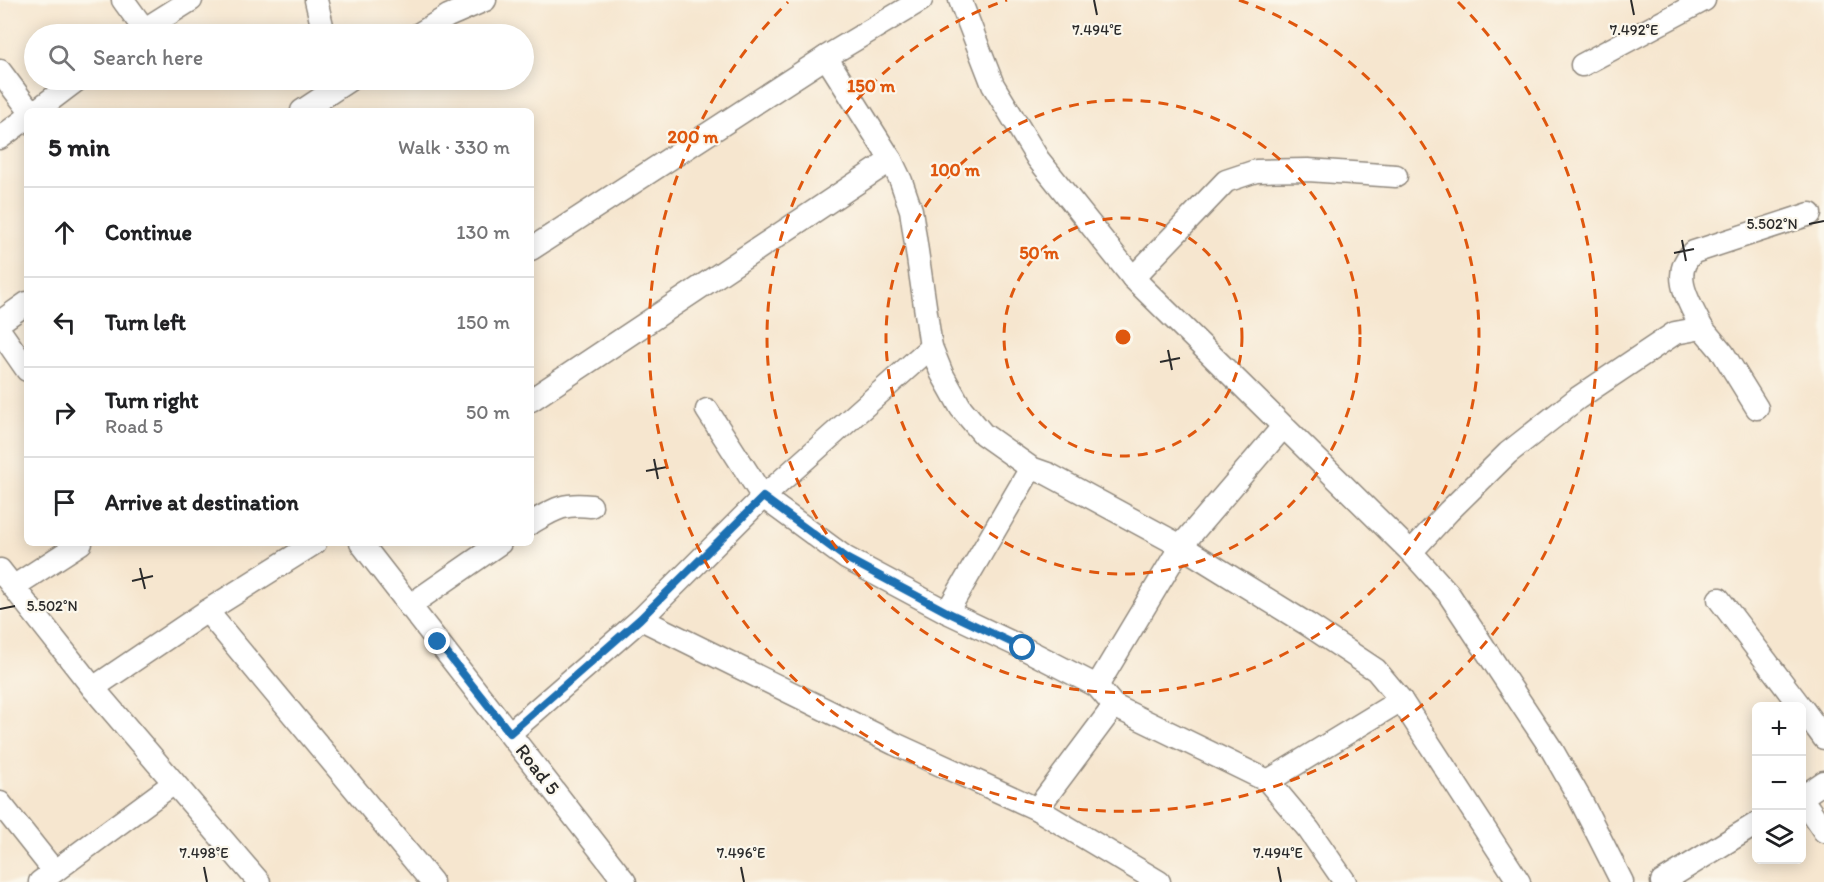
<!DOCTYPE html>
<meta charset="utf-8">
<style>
body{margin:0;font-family:Itim,sans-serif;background:#f2f2f2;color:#202124}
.controls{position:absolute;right:18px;bottom:18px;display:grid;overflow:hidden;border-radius:9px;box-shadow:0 3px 15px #0003}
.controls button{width:54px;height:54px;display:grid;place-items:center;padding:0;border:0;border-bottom:2px solid #e0e0e0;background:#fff;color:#202124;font:30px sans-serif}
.stop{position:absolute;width:18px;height:18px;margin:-14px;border:4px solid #1f6fb2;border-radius:50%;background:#fff}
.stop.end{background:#1f6fb2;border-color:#fff;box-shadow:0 2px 6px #0008}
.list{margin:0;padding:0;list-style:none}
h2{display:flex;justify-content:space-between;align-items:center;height:78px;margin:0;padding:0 24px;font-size:26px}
h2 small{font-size:20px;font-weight:400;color:#757577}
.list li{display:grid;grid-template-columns:39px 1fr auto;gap:18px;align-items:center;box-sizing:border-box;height:90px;padding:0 24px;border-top:2px solid #e0e0e0}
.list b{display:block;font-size:22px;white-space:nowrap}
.list p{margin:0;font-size:20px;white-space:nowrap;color:#757577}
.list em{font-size:20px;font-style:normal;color:#757577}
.icon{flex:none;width:33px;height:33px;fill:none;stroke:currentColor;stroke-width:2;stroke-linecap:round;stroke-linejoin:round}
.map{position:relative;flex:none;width:1824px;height:882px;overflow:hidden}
.search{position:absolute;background:#fff;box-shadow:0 3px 15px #0003;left:24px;top:24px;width:510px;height:66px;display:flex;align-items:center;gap:15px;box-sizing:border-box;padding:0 21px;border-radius:33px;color:#757577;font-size:22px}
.panel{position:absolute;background:#fff;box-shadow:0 3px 15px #0003;left:24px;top:108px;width:510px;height:438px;border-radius:9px}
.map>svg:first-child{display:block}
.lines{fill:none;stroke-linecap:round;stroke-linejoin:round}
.minor-casing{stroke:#90887d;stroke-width:25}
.minor{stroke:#fff;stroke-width:22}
.route{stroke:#1f6fb2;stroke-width:8}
.ticks{fill:none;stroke:#2b2b2b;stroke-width:2}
.ring{fill:none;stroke:#df570e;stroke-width:3;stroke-dasharray:10 8}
.labels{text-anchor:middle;stroke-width:4.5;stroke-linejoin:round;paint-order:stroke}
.street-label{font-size:20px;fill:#2b2b2b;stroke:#fbf7ec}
.ticks-label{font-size:15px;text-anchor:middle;fill:#2b2b2b;stroke:#fbf7ec;stroke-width:4.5;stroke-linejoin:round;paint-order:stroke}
.centre{fill:#df570e;stroke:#fbf7ec;stroke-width:3}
.ring-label{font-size:18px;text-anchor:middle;font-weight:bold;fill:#df570e;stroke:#fbf7ec;stroke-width:4.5;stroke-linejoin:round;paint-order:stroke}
</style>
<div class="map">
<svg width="1824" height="882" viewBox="0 0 1824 882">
<rect width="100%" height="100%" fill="#fbf7ec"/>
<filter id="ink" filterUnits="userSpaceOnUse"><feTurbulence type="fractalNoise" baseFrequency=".0167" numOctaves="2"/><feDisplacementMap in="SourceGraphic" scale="12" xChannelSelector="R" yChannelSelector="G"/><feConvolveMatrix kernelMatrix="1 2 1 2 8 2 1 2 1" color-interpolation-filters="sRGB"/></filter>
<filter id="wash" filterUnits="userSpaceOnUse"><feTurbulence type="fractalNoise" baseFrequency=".008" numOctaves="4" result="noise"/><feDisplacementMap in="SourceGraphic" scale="24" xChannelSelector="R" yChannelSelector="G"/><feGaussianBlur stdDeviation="1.35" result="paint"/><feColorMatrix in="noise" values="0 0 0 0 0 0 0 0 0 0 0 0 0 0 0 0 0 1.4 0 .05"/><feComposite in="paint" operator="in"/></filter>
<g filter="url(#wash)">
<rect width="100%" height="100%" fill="#f6e6cf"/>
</g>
<g filter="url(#ink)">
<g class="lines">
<!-- minor casing -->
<g class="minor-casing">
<g id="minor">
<polyline points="123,0 144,29"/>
<polyline points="316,0 324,34"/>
<polyline points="960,0 993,85 1038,159 1133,278 1411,552 1448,593 1552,750 1580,799 1622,882"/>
<polyline points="137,34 191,0"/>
<polyline points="419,34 448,16 485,0"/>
<polyline points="826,57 891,160 901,181 911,210 931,347 942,374 961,408 983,434 1031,468 1048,474 1181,546 1307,624 1376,670 1401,700 1519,882"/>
<polyline points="1582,65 1704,0"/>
<polyline points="0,71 30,111"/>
<polyline points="36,111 77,80"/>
<polyline points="302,111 349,80"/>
<polyline points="0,138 27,118"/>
<polyline points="531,249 826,57 921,0"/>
<polyline points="1133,278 1226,181 1256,171 1308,170 1396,176"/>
<polyline points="0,322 27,303"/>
<path d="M1702,328C1691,306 1668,272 1694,252L1810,214"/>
<polyline points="0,331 27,370"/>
<polyline points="531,400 891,160"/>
<polyline points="707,410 763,497 846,558 947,612 1023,648 1097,686 1114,706 1268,781 1309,830 1345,882"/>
<path d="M531,523C555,509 562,503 591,506"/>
<polyline points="361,543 625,882"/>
<polyline points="1411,552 1449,511 1508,453 1578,398 1675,333 1702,328 1723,353 1757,408"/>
<polyline points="0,570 93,688 259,882"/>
<polyline points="13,587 81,543"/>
<polyline points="1719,599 1800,706"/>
<polyline points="409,606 500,543"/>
<polyline points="207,611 432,882"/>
<polyline points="947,612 1031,468"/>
<polyline points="641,619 895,744 1037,809 1159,882"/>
<polyline points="1097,686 1181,546 1283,427"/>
<polyline points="93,688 207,611 315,543"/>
<polyline points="1802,708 1824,738"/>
<polyline points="510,733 641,619 763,497 931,347"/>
<polyline points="1268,781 1401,700"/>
<polyline points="1802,797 1824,782"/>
<polyline points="1802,799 1824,831"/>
<polyline points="0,803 54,871"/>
<polyline points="1037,809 1114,706"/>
<polyline points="40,882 174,783"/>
<polyline points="1662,882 1756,824"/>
</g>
</g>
<!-- minor -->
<use href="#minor" class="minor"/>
</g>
</g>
<g class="lines" filter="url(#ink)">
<!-- route -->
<polyline class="route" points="438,642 510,733 640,619 763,497 846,558 947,612 1023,648"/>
</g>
<!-- ticks -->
<path class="ticks" d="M1094,0L1097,15M1631,0L1634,15M1809,224L1824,221M1682,240L1686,261M1674,253L1694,249M1168,350L1172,370M1160,362L1180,358M654,459L658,479M646,471L667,467M140,568L145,589M132,581L153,576M0,609L15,606M204,867L207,882M741,867L744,882M1278,867L1281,882"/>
<!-- distance rings -->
<g class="ring">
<circle cx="1123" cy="337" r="119"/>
<circle cx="1123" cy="337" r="237"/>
<path d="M1239 0A356 356 0 1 1 1007 0"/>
<path d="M1458 2A474 474 0 1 1 788 2"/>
</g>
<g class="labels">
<!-- street labels -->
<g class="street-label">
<text transform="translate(538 769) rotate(52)" y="7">Road 5</text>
</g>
</g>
<g class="ticks-label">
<text x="1097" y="35">7.494°E</text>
<text x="1634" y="35">7.492°E</text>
<text x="1772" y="229">5.502°N</text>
<text x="52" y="611">5.502°N</text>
<text x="204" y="858">7.498°E</text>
<text x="741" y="858">7.496°E</text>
<text x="1278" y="858">7.494°E</text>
</g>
<circle cx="1123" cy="337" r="9" class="centre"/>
<g class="ring-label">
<text x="871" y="92">150 m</text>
<text x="693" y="143">200 m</text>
<text x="955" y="176">100 m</text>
<text x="1039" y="259">50 m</text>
</g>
</svg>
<div class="controls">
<button>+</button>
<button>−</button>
<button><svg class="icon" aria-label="layers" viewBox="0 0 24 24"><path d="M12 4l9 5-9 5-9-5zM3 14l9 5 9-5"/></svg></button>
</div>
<div class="stop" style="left:1023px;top:648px"></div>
<div class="stop end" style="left:438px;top:642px"></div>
<div class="search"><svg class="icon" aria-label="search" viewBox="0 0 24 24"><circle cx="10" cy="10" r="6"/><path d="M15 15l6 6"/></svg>Search here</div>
<section class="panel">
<h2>5 min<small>Walk · 330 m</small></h2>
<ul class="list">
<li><svg class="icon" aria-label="ahead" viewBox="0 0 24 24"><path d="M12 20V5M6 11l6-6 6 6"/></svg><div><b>Continue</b></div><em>130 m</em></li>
<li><svg class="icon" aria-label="left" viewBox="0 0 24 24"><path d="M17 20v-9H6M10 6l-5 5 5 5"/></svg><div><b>Turn left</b></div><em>150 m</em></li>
<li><svg class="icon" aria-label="right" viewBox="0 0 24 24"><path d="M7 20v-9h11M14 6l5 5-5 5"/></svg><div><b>Turn right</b><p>Road 5</p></div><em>50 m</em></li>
<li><svg class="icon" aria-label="arrive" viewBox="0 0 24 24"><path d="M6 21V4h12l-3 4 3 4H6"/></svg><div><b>Arrive at destination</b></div></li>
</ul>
</section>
</div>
